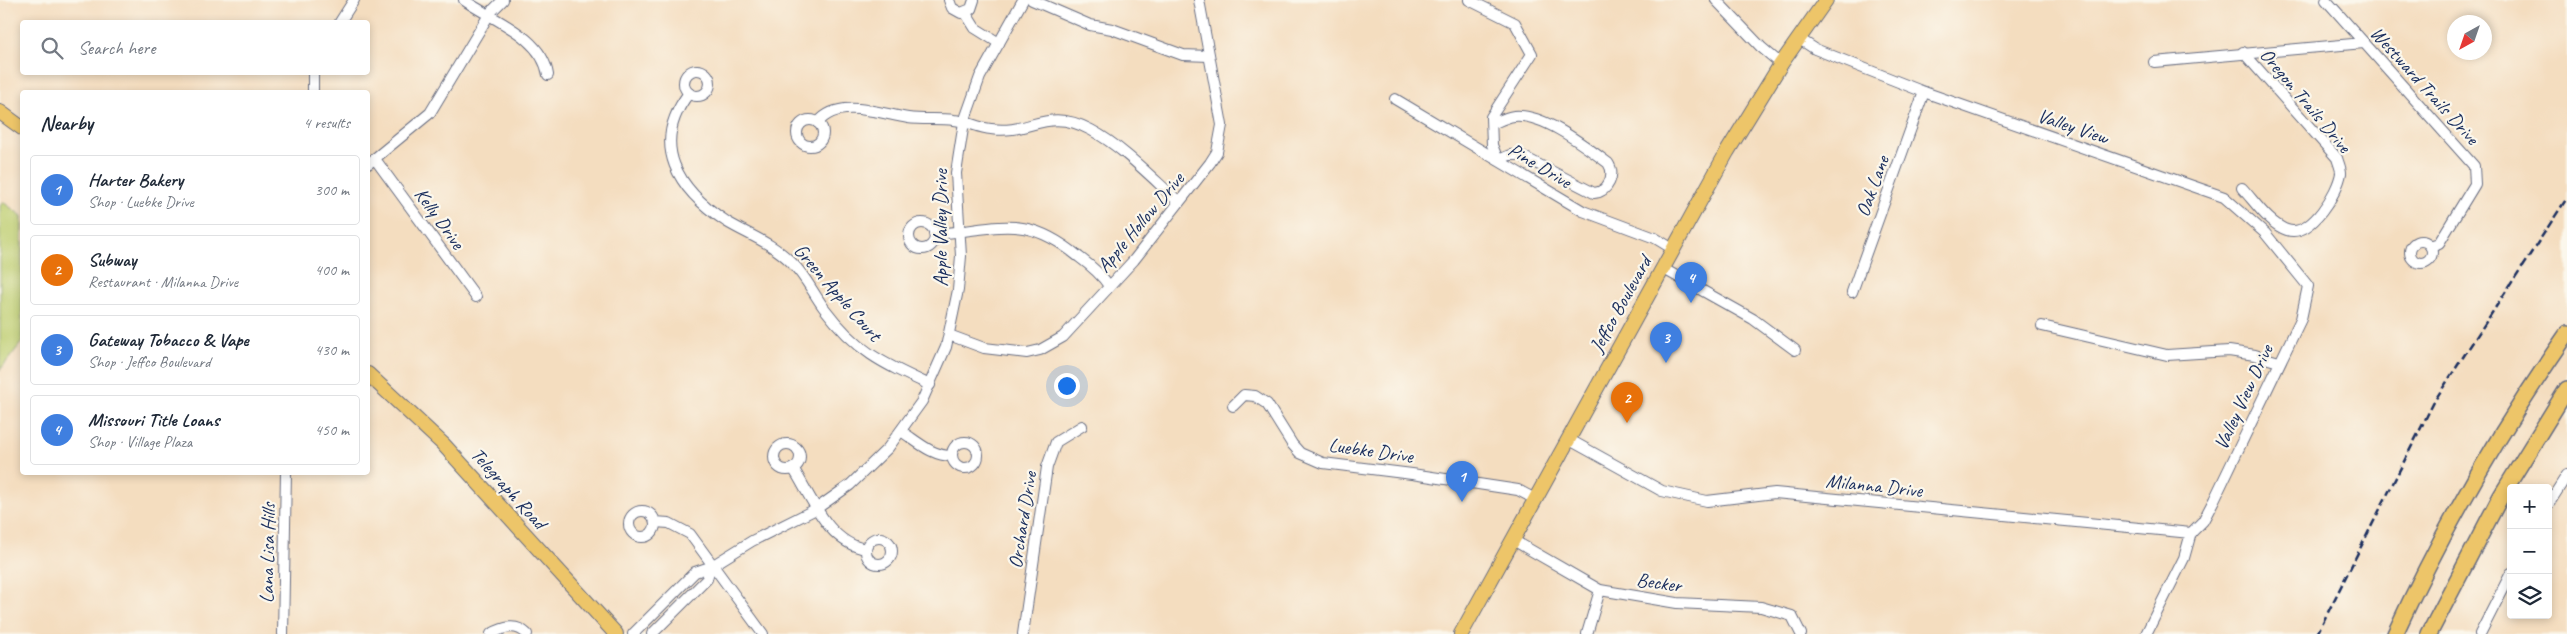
<!DOCTYPE html>
<meta charset="utf-8">
<style>
body{margin:0;font-family:Caveat,sans-serif;background:#f2f2f3;color:#1f2937}
.controls{position:absolute;right:15px;bottom:15px;display:grid;overflow:hidden;border-radius:5px;box-shadow:0 2px 8px #0003}
.controls button{width:45px;height:45px;display:grid;place-items:center;padding:0;border:0;border-bottom:1px solid #e0e1e3;background:#fff;color:#1f2937;font:25px sans-serif}
.compass{position:absolute;left:2447px;top:15px;width:45px;height:45px;border-radius:50%;background:#fff;box-shadow:0 2px 8px #0003;rotate:220deg}
.you{position:absolute;left:1066px;top:385px;width:18px;height:18px;margin:-12px;border:4px solid #fff;border-radius:50%;background:#1a73e8;box-shadow:0 0 0 8px #1a73e833}
.badge{display:grid;place-items:center;width:32px;height:32px;border-radius:50%;background:#db2777;color:#fff;font-size:16px;font-weight:700}
.pin{position:absolute;translate:-50% -41px;filter:drop-shadow(0 1px 2px #0008)}
.pin::after{content:'';position:absolute;top:26px;width:18px;height:15px;background:inherit;clip-path:polygon(0 0,100% 0,50% 100%)}
.list{margin:0;padding:0;list-style:none}
h2{display:flex;justify-content:space-between;align-items:center;height:65px;margin:0;padding:0 20px;font-size:21px}
h2 small{font-size:16px;font-weight:400;color:#747a83}
.list li{display:grid;grid-template-columns:32px 1fr auto;gap:15px;align-items:center;box-sizing:border-box;height:70px;margin:0 10px 10px;padding:0 10px;border:1px solid #e0e1e3;border-radius:5px}
.list b{display:block;font-size:19px;white-space:nowrap}
.list p{margin:0;font-size:16px;white-space:nowrap;color:#747a83}
.list em{font-size:16px;font-style:normal;color:#747a83}
.icon{flex:none;width:28px;height:28px;fill:none;stroke:currentColor;stroke-width:2;stroke-linecap:round;stroke-linejoin:round}
.map{position:relative;flex:none;width:2567px;height:634px;overflow:hidden}
.search{position:absolute;background:#fff;box-shadow:0 2px 8px #0003;left:20px;top:20px;width:350px;height:55px;display:flex;align-items:center;gap:12px;box-sizing:border-box;padding:0 18px;border-radius:5px;color:#747a83;font-size:19px}
.panel{position:absolute;background:#fff;box-shadow:0 2px 8px #0003;left:20px;top:90px;width:350px;height:385px;border-radius:5px}
.map>svg:first-child{display:block}
.green{fill:#bece71;stroke:#6c7e68}
.lines{fill:none;stroke-linecap:round;stroke-linejoin:round}
.minor-casing{stroke:#676c80;stroke-width:12}
.major-casing{stroke:#676c80;stroke-width:16}
.highway-casing{stroke:#676c80;stroke-width:18}
.minor{stroke:#fff;stroke-width:10}
.major{stroke:#edc569;stroke-width:14}
.highway{stroke:#edc569;stroke-width:15}
.rail{stroke:#1b2f5e;stroke-width:2.5;stroke-dasharray:8 4;stroke-linecap:butt}
.labels{text-anchor:middle;stroke-width:4.5;stroke-linejoin:round;paint-order:stroke}
.street-label{font-size:20px;fill:#1b2f5e;stroke:#fbf7ec}
</style>
<div class="map">
<svg width="2567" height="634" viewBox="0 0 2567 634">
<rect width="100%" height="100%" fill="#fbf7ec"/>
<filter id="ink" filterUnits="userSpaceOnUse"><feTurbulence type="fractalNoise" baseFrequency=".02" numOctaves="2"/><feDisplacementMap in="SourceGraphic" scale="10" xChannelSelector="R" yChannelSelector="G"/><feConvolveMatrix kernelMatrix="1 2 1 2 8 2 1 2 1" color-interpolation-filters="sRGB"/></filter>
<filter id="wash" filterUnits="userSpaceOnUse"><feTurbulence type="fractalNoise" baseFrequency=".0096" numOctaves="4" result="noise"/><feDisplacementMap in="SourceGraphic" scale="20" xChannelSelector="R" yChannelSelector="G"/><feGaussianBlur stdDeviation="1.12" result="paint"/><feColorMatrix in="noise" values="0 0 0 0 0 0 0 0 0 0 0 0 0 0 0 0 0 1.4 0 .05"/><feComposite in="paint" operator="in"/></filter>
<g filter="url(#wash)">
<rect width="100%" height="100%" fill="#f4ddbf"/>
<!-- green -->
<polygon class="green" points="3,202 22,216 22,342 0,370 0,206"/>
</g>
<g filter="url(#ink)">
<g class="lines">
<!-- minor casing -->
<g class="minor-casing">
<g id="minor">
<path d="M464,0C492,20 542,36 548,75"/>
<polyline points="949,0 952,8 961,13 971,9 974,0"/>
<polyline points="1032,0 1090,25 1112,29 1183,55 1209,56"/>
<path d="M1469,0L1515,23L1532,54L1491,117L1492,145L1498,160L1510,155H1520L1594,193C1608,192 1616,175 1608,163C1585,146 1543,113 1514,116C1506,117 1499,121 1492,124"/>
<polyline points="1716,0 1761,47 1781,64"/>
<polyline points="2326,0 2474,166 2475,184 2439,243 2430,246"/>
<polyline points="965,12 975,28 999,43"/>
<polyline points="340,22 354,0"/>
<polyline points="1798,38 1815,49 1924,92 2224,197 2265,233 2308,286 2301,319 2214,500 2203,521 2191,533"/>
<polyline points="2154,62 2364,43"/>
<circle cx="697" cy="83" r="13"/>
<polyline points="313,92 313,72"/>
<path d="M689,93C649,145 678,190 727,222C749,235 772,243 791,262C805,275 813,293 824,308C857,352 882,363 930,385"/>
<polyline points="1395,99 1583,211 1655,238 1673,249"/>
<circle cx="810" cy="133" r="13"/>
<path d="M818,123C838,97 881,114 908,118C923,120 939,118 954,120C967,121 978,128 991,129C1030,135 1046,106 1091,130C1123,147 1152,178 1179,202"/>
<polyline points="375,159 476,297"/>
<polyline points="368,164 430,113 490,13 503,0"/>
<path d="M2242,188C2255,202 2269,224 2287,230C2311,238 2338,192 2341,173C2341,168 2338,162 2337,158L2243,52"/>
<circle cx="922" cy="236" r="13"/>
<path d="M934,234C998,230 1023,211 1079,257C1090,265 1102,275 1109,286"/>
<circle cx="2421" cy="252" r="11"/>
<polyline points="1662,268 1753,319 1795,350"/>
<polyline points="1852,292 1924,92"/>
<polyline points="2042,326 2167,355 2229,351 2255,355 2279,362"/>
<polyline points="949,335 984,348 1027,353 1040,350 1063,337 1134,260 1210,163 1217,152 1222,125 1199,0"/>
<polyline points="1233,406 1244,395 1255,396 1267,404 1292,444 1300,453 1323,463 1412,474 1518,490 1535,499"/>
<path d="M901,431C918,442 932,456 952,456"/>
<polyline points="1568,439 1662,491 1707,501 1775,493 2191,533"/>
<circle cx="965" cy="455" r="13"/>
<circle cx="787" cy="457" r="13"/>
<path d="M793,468C812,498 828,543 866,549"/>
<polyline points="2548,505 2567,475"/>
<circle cx="642" cy="524" r="13"/>
<polyline points="655,522 669,523 690,534 763,634"/>
<circle cx="879" cy="551" r="13"/>
<polyline points="1513,540 1600,590 1677,603 1761,607 1792,616 1801,634"/>
<polyline points="283,634 286,472"/>
<path d="M491,634C504,627 516,623 527,634"/>
<polyline points="633,634 695,572 710,567 752,541 816,509 850,485 888,448 922,401 946,347 958,290 961,256 956,173 964,122 980,77 1023,0"/>
<polyline points="652,634 707,579 710,567"/>
<polyline points="1023,634 1047,467 1056,442 1082,426"/>
<polyline points="1587,634 1600,590"/>
<polyline points="2146,634 2184,558 2191,533"/>
<polyline points="2480,634 2511,573"/>
</g>
</g>
<!-- major casing -->
<g class="major-casing">
<g id="major">
<polyline points="0,112 22,128"/>
<polyline points="368,374 443,444 616,634"/>
<polyline points="1461,634 1727,152 1781,64 1826,0"/>
</g>
</g>
<!-- highway casing -->
<g class="highway-casing">
<g id="highway">
<path d="M2395,634C2443,529 2501,429 2567,334"/>
<polyline points="2429,634 2501,496 2567,389"/>
</g>
</g>
<!-- minor -->
<use href="#minor" class="minor"/>
<!-- major -->
<use href="#major" class="major"/>
<!-- highway -->
<use href="#highway" class="highway"/>
<!-- rail -->
<polyline class="rail" points="2317,634 2435,400 2567,198"/>
</g>
</g>
<g class="labels">
<!-- street labels -->
<g class="street-label">
<text transform="translate(2425 85) rotate(48)" y="7">Westward Trails Drive</text>
<text transform="translate(2306 100) rotate(50)" y="7">Oregon Trails Drive</text>
<text transform="translate(2073 126) rotate(19)" y="7">Valley View</text>
<text transform="translate(1540 165) rotate(31)" y="7">Pine Drive</text>
<text transform="translate(1872 186) rotate(-70)" y="7">Oak Lane</text>
<text transform="translate(440 218) rotate(54)" y="7">Kelly Drive</text>
<text transform="translate(1140 222) rotate(-50)" y="7">Apple Hollow Drive</text>
<text transform="translate(940 228) rotate(-90)" y="7">Apple Valley Drive</text>
<text transform="translate(838 292) rotate(49)" y="7">Green Apple Court</text>
<text transform="translate(1620 304) rotate(-61)" y="7">Jeffco Boulevard</text>
<text transform="translate(2243 397) rotate(-65)" y="7">Valley View Drive</text>
<text transform="translate(1371 450) rotate(8)" y="7">Luebke Drive</text>
<text transform="translate(1874 485) rotate(6)" y="7">Milanna Drive</text>
<text transform="translate(509 488) rotate(48)" y="7">Telegraph Road</text>
<text transform="translate(1022 520) rotate(-81)" y="7">Orchard Drive</text>
<text transform="translate(267 553) rotate(-89)" y="7">Lana Lisa Hills</text>
<text transform="translate(1659 582) rotate(8)" y="7">Becker</text>
</g>
</g>
</svg>
<div class="controls">
<button>+</button>
<button>−</button>
<button><svg class="icon" aria-label="layers" viewBox="0 0 24 24"><path d="M12 4l9 5-9 5-9-5zM3 14l9 5 9-5"/></svg></button>
</div>
<svg class="compass" viewBox="-18 -18 36 36"><path d="M0-13l5 13h-10z" fill="#e53935"/><path d="M0 13l5-13h-10z" fill="#747a83"/></svg>
<div class="you"></div>
<div class="pin badge" style="left:1462px;top:502px;background:#3f7fe0">1</div>
<div class="pin badge" style="left:1627px;top:423px;background:#e8710a">2</div>
<div class="pin badge" style="left:1666px;top:363px;background:#3f7fe0">3</div>
<div class="pin badge" style="left:1691px;top:303px;background:#3f7fe0">4</div>
<div class="search"><svg class="icon" aria-label="search" viewBox="0 0 24 24"><circle cx="10" cy="10" r="6"/><path d="M15 15l6 6"/></svg>Search here</div>
<section class="panel">
<h2>Nearby<small>4 results</small></h2>
<ul class="list">
<li><span class="badge" style="background:#3f7fe0">1</span><div><b>Harter Bakery</b><p>Shop · Luebke Drive</p></div><em>300 m</em></li>
<li><span class="badge" style="background:#e8710a">2</span><div><b>Subway</b><p>Restaurant · Milanna Drive</p></div><em>400 m</em></li>
<li><span class="badge" style="background:#3f7fe0">3</span><div><b>Gateway Tobacco &amp; Vape</b><p>Shop · Jeffco Boulevard</p></div><em>430 m</em></li>
<li><span class="badge" style="background:#3f7fe0">4</span><div><b>Missouri Title Loans</b><p>Shop · Village Plaza</p></div><em>450 m</em></li>
</ul>
</section>
</div>
